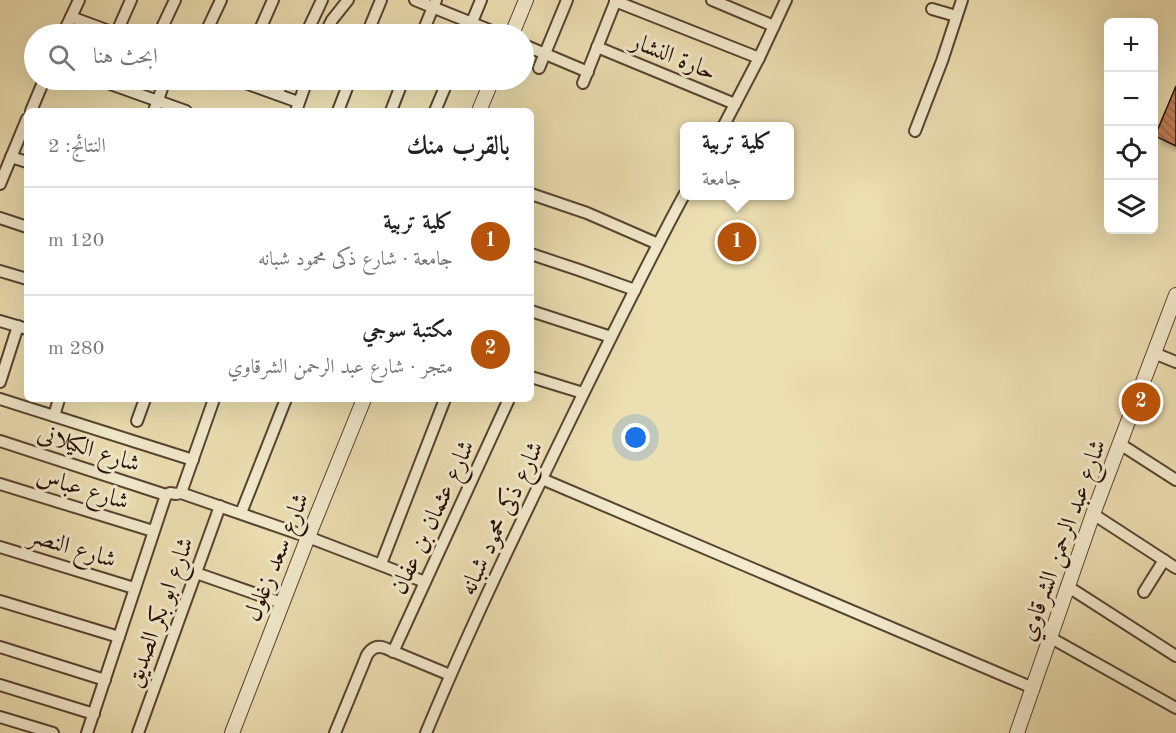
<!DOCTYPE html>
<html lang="ar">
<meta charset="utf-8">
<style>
body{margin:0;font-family:"Old Standard TT",Amiri,serif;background:#f2f2f2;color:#222;direction:rtl}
.controls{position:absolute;right:18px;top:18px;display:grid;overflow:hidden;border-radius:9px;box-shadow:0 6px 24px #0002}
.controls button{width:54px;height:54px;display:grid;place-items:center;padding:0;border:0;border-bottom:2px solid #e0e0e0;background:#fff;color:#222;font:30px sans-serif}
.you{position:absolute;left:636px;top:438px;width:21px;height:21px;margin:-15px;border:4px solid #fff;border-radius:50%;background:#1a73e8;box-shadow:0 0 0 9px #1a73e833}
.badge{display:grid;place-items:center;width:39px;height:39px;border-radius:50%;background:#b45309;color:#fff;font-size:20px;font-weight:700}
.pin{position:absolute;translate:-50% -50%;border:3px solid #fff;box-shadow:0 2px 6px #0006}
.popup{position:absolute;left:680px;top:122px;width:114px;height:78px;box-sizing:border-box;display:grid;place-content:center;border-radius:9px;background:#fff;filter:drop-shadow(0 2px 4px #0005);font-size:20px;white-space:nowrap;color:#767676}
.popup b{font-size:22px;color:#222}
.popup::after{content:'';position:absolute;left:50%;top:100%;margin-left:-12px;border:12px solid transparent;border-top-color:#fff}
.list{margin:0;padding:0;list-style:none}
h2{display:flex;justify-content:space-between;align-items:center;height:78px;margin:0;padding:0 24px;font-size:26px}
h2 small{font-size:20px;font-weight:400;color:#767676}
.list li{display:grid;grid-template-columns:39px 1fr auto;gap:18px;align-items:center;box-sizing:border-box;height:108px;padding:0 24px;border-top:2px solid #e0e0e0}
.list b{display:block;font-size:22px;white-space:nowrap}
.list p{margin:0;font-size:20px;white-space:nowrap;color:#767676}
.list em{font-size:20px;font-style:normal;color:#767676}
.icon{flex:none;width:33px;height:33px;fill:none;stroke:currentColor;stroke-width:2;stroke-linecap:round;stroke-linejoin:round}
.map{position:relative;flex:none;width:1176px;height:733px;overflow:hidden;direction:ltr}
.search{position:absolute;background:#fff;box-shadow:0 6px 24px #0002;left:24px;top:24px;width:510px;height:66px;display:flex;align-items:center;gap:15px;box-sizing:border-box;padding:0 21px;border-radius:33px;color:#767676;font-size:22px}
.panel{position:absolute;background:#fff;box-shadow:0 6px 24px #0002;left:24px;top:108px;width:510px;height:294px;border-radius:9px;direction:rtl}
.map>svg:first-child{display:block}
.building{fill:url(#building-back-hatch);stroke:#270f06;stroke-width:1.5;filter:url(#shadow)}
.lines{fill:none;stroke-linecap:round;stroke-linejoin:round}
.minor-casing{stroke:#584331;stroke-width:14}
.tertiary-casing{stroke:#584331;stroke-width:16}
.minor{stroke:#f3eacd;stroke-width:10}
.tertiary{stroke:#f3eacd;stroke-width:14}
.labels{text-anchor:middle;stroke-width:6;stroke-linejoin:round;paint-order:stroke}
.street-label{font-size:24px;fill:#270f06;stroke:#f3eacd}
</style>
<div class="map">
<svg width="1176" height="733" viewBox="0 0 1176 733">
<defs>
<pattern id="building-back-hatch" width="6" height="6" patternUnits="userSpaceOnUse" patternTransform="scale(1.5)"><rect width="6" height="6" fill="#c6825a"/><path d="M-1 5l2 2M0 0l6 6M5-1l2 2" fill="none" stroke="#a16948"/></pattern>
<filter id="shadow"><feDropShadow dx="5.5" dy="5.5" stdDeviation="3" flood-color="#0004"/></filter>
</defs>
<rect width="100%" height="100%" fill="#ecdfb2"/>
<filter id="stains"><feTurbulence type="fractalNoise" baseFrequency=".00333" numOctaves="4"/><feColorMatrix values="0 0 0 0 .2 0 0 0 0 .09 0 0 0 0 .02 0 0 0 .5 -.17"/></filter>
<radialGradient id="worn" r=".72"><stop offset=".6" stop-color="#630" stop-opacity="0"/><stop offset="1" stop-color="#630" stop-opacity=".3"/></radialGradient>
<!-- building -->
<polygon class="building" points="1176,86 1176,146 1155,136"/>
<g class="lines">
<!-- minor casing -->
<g class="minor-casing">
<g id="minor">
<polyline points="415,0 499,34"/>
<polyline points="712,0 774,26"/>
<polyline points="615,1 759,58"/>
<polyline points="932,9 956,16"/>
<polyline points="71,17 117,34"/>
<polyline points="63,34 79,0"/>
<polyline points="116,34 131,0"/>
<polyline points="159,34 175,0"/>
<polyline points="205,34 221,0"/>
<polyline points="258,34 273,0"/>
<polyline points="306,34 322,0"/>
<polyline points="325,34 332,20 348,0"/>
<polyline points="367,34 381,0"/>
<polyline points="422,34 436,0"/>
<polyline points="467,34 481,0"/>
<polyline points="524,45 588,72"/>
<polyline points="597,47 735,104"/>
<polyline points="539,68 567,0"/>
<polyline points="99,80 186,111"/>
<polyline points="237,80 298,102"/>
<polyline points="583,83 616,0"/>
<polyline points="277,94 284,80"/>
<polyline points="31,111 44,80"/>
<polyline points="154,111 165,80"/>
<polyline points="296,111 307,80"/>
<polyline points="338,111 350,80"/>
<polyline points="391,111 403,80"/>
<polyline points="435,111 448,80"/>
<polyline points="723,127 759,58 786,0"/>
<polyline points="915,131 942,61 962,0"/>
<polyline points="11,157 27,162"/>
<polyline points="0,184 27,119"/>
<polyline points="531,194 587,213 658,244"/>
<polyline points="0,218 27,227"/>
<polyline points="531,254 579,270 635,290"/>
<polyline points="0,271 27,279"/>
<polyline points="531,311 611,337"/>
<polyline points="0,321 27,329"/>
<polyline points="1154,353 1176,362"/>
<polyline points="531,377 583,393"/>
<polyline points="0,382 18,326"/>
<polyline points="0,399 193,460"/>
<polyline points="54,416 59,399"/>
<polyline points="137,421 145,399"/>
<polyline points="0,441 166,495"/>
<polyline points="1120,444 1176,480"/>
<polyline points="542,479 1033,688"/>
<polyline points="0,484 153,531"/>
<polyline points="181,493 308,537 425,582"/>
<polyline points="241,513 286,399"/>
<polyline points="1093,514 1176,568"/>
<polyline points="0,547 134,588"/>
<polyline points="381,564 445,399"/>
<polyline points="196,573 282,603"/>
<polyline points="1067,586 1176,656"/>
<polyline points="1144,592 1164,560"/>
<polyline points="0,601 119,637"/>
<polyline points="1051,638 1176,708"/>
<polyline points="0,647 105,680"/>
<polyline points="393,652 509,399"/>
<polyline points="0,685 94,714"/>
<polyline points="0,717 53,733"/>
<polyline points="87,733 166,495 170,493 176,494 181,493 214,399"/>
<polyline points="138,733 220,506"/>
<path d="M335,733L367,655C371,648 377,645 385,648L450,675"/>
<path d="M426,733C469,629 518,528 567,427C605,349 643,271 684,195"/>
</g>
</g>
<!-- tertiary casing -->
<g class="tertiary-casing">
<g id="tertiary">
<polyline points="512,34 526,0"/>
<polyline points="479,111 492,80"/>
<polyline points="232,733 308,537 364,399"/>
<polyline points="1017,733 1093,514 1176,295"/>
</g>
</g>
<!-- minor -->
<use href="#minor" class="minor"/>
<!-- tertiary -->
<use href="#tertiary" class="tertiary"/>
</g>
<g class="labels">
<!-- street labels -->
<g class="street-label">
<text transform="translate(674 56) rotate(22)" y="8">حارة النشار</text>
<text transform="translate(89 448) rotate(18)" y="8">شارع الكيلانى</text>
<text transform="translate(83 488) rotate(17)" y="8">شارع عباس</text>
<text transform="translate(432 517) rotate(-65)" y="8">شارع عثمان بن عفان</text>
<text transform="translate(501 518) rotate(-65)" y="8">شارع ذكى محمود شبانه</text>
<text transform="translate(1062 540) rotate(-70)" y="8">شارع عبد الرحمن الشرقاوي</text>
<text transform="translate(73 547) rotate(17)" y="8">شارع النصر</text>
<text transform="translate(276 557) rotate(-68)" y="8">شارع سعد زغلول</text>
<text transform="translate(159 612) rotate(-70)" y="8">شارع ابو بكر الصديق</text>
</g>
</g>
<rect width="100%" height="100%" filter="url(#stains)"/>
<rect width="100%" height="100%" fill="url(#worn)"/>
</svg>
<div class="controls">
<button>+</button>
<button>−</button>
<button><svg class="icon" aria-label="locate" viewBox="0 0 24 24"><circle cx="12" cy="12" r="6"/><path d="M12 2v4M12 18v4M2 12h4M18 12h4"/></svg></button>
<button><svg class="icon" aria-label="layers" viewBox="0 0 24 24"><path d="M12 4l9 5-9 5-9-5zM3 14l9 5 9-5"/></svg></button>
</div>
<div class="you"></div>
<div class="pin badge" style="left:737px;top:242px">1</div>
<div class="popup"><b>كلية تربية</b>جامعة</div>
<div class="pin badge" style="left:1141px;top:402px">2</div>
<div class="search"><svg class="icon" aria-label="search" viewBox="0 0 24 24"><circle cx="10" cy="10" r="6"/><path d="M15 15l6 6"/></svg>ابحث هنا</div>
<section class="panel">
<h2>بالقرب منك<small>النتائج: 2</small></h2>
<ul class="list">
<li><span class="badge">1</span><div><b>كلية تربية</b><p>جامعة · شارع ذكى محمود شبانه</p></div><em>120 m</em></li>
<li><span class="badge">2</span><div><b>مكتبة سوجي</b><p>متجر · شارع عبد الرحمن الشرقاوي</p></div><em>280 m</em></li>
</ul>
</section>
</div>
